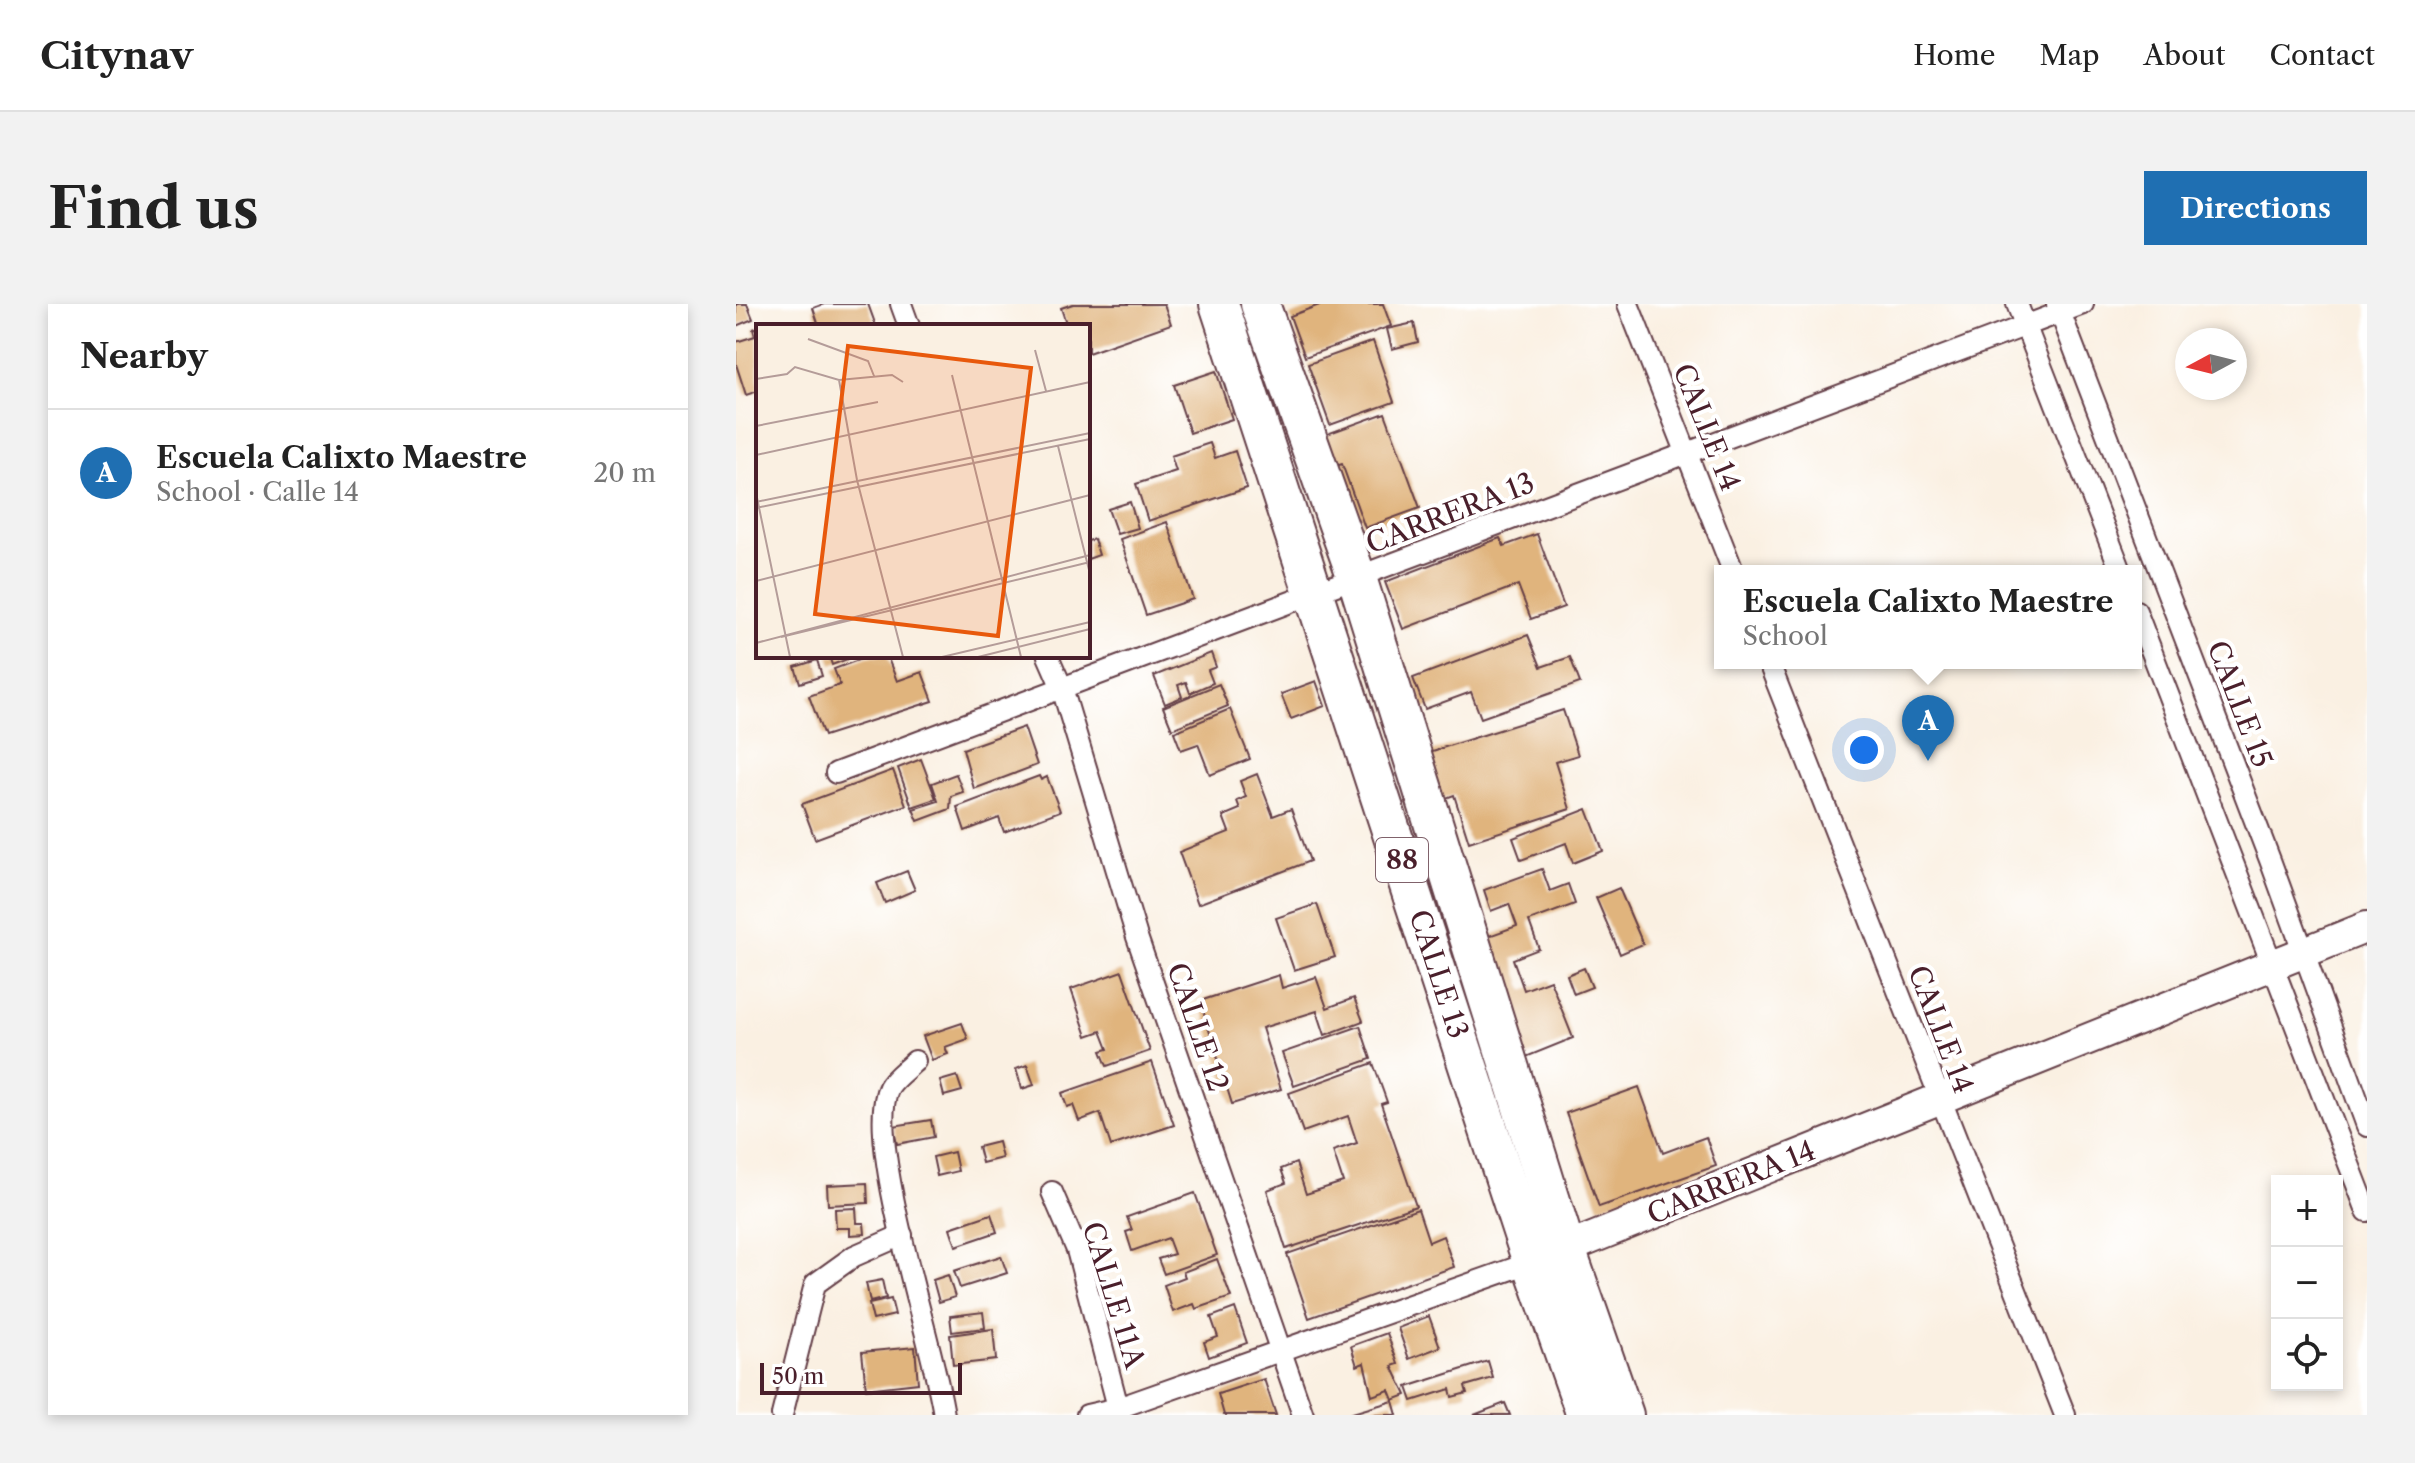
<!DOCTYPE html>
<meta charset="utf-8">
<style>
body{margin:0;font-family:"Libre Caslon Text",serif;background:#f2f2f2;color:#222}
.controls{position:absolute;right:24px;bottom:24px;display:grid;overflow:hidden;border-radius:0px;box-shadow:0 4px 12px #0003}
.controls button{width:72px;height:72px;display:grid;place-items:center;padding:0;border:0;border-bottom:2px solid #e0e0e0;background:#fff;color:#222;font:40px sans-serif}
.compass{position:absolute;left:1439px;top:24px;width:72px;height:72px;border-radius:50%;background:#fff;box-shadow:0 4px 12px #0003;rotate:263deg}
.scale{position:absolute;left:24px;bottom:20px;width:202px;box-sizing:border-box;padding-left:8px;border:4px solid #4a1f2b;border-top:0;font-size:22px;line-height:28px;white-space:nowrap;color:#4a1f2b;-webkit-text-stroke:6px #fff;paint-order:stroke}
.you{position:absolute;left:1128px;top:446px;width:28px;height:28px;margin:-20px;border:6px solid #fff;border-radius:50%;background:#1a73e8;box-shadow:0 0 0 12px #1a73e833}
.badge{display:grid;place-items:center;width:52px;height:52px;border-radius:50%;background:#1f6fb2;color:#fff;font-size:26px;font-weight:700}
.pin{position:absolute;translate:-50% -66px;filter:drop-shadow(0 2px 4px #0008)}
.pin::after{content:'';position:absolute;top:42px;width:28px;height:24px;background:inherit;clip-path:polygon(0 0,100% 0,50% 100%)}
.popup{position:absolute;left:978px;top:261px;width:428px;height:104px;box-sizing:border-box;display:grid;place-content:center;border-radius:0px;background:#fff;filter:drop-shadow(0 2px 6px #0005);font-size:26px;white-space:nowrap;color:#767676}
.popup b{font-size:30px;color:#222}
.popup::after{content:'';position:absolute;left:50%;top:100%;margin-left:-16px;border:16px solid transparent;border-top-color:#fff}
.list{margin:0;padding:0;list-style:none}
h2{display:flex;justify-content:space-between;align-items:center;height:104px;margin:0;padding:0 32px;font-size:34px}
h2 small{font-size:26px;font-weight:400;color:#767676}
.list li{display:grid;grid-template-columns:52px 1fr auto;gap:24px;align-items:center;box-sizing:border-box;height:128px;padding:0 32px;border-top:2px solid #e0e0e0}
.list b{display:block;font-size:30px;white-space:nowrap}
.list p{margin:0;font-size:26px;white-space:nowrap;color:#767676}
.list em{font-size:26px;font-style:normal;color:#767676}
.icon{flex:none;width:44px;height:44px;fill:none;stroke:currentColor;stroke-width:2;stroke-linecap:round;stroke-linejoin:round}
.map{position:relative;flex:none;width:1631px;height:1111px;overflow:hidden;border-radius:0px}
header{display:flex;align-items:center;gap:48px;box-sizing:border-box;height:112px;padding:0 40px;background:#fff;border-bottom:2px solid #e0e0e0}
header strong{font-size:38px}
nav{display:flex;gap:44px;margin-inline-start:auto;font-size:28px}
.intro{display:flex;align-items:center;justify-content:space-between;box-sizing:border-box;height:192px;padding:0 48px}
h1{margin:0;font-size:56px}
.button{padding:20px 36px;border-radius:0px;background:#1f6fb2;color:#fff;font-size:28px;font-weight:700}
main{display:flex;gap:48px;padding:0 48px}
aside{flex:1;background:#fff;border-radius:0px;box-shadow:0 4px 12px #0003}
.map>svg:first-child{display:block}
.building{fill:#e0b47d}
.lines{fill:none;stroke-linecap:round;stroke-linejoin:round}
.street-casing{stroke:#643e46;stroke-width:24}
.secondary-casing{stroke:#643e46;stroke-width:34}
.highway-casing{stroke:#643e46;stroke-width:42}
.street{stroke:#fff;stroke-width:20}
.secondary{stroke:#fff;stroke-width:30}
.highway{stroke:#fff;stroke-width:38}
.labels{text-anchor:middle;stroke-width:8;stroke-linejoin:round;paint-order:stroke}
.shield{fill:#fff;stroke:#80626b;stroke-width:2}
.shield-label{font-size:26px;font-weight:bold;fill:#4a1f2b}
.street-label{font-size:28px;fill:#4a1f2b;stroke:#fff}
.inset-road{fill:none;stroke:#b49c99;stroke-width:2}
.view{fill:#e8590c;fill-opacity:0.15;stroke:#e8590c;stroke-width:4}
.inset-edge{fill:none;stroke:#4a1f2b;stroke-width:4}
</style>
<header>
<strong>Citynav</strong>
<nav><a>Home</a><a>Map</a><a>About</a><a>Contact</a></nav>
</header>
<div class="intro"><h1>Find us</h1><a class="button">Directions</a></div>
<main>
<aside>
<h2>Nearby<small></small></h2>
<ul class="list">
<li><span class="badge">A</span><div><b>Escuela Calixto Maestre</b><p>School · Calle 14</p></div><em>20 m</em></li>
</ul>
</aside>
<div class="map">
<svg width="1631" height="1111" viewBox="0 0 1631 1111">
<rect width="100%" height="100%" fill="#fff"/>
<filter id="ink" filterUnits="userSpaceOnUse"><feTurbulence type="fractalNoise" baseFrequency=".0125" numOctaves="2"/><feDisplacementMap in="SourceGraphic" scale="16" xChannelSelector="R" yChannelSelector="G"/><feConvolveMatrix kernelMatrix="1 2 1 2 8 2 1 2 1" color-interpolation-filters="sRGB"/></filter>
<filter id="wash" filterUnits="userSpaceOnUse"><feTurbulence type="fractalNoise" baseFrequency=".006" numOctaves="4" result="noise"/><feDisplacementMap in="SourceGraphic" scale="32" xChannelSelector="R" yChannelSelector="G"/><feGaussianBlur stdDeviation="1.8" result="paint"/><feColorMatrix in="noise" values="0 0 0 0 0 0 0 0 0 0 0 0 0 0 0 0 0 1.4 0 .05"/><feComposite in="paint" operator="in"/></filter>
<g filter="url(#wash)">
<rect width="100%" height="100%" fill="#faf0e2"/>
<g id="blocks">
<!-- building -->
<g class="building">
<polygon points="0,0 11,0 17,15 0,22"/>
<polygon points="88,0 132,0 140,22 83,22 77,4"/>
<polygon points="337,0 428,0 435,20 352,49 352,22 331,22 325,4"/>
<polygon points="586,0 647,0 655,22 569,53 554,12"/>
<polygon points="678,19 682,38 656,45 651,25"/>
<polygon points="22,23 22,87 10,91 0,60 0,38 19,32 17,25"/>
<polygon points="637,37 658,98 594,121 572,60"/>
<polygon points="480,67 496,115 454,129 438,81"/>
<polygon points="649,109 684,204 629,224 606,160 591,165 580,134"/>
<polygon points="474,139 479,154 499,147 511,184 412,217 400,180 440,167 435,152"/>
<polygon points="394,198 402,224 381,230 372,205"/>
<polygon points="431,218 457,295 410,311 384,235"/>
<polygon points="801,230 828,303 795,315 782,281 667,325 649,278 764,234 768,242"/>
<polygon points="358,235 363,251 352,255 352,237"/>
<polygon points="792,331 805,363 834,353 844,379 745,414 735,388 689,405 677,374"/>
<polygon points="475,349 480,363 472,366 477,379 454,389 450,378 442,381 446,393 429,400 418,372"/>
<polygon points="93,352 119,352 96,361"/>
<polygon points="133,352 151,352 161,377 186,368 197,397 88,432 73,392 104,381 98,365"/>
<polygon points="81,356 86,372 64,379 59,363"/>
<polygon points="580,377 589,402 555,415 545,390"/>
<polygon points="483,380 492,402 436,425 427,403"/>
<polygon points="494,405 514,455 474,471 462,440 445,446 438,428"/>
<polygon points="827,406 842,451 819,458 834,505 733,538 718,491 702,497 687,450"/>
<polygon points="288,423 301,461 238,485 227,445"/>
<polygon points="185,455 200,495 176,503 162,464"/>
<polygon points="157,466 170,501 79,535 66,500"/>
<polygon points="220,470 227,488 215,492 214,505 182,517 177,505 202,497 196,479"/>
<polygon points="521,470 537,512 555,505 574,557 462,600 443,548 493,528 487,512 504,505 501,497 510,493 504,477"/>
<polygon points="303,472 305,476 311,473 324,507 268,528 263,514 229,527 221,503"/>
<polygon points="851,505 867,547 837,559 830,539 785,556 777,534"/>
<polygon points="806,565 814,587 832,580 839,600 793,617 803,645 777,655 788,686 814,676 837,734 790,753 747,634 781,622 773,600 755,607 748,586"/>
<polygon points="171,567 179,586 149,599 141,579"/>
<polygon points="883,584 907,640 884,650 860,594"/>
<polygon points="581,600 599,653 558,666 540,614"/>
<polygon points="848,664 856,683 838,690 831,671"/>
<polygon points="386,667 414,747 371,762 365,747 372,745 365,727 351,732 335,685"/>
<polygon points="543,671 546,684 580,673 591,704 618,694 627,717 589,731 581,707 526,724 545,785 496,800 464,697"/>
<polygon points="226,719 232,735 209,743 212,750 196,756 187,732"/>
<polygon points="624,722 635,755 558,782 546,749"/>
<polygon points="416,758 438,821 375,842 364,809 343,817 337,801 331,803 326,789"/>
<polygon points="637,759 651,798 645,800 680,902 550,945 531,886 550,879 545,865 560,859 570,890 607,878 597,847 621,839 612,812 567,828 553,789"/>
<polygon points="291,761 298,781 286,785 280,765"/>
<polygon points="221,772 226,787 208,792 204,777"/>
<polygon points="903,783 927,849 970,833 980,862 863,903 830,809"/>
<polygon points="195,816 198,833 161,840 157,822"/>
<polygon points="262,838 266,854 246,859 242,843"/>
<polygon points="218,848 222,867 201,872 197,853"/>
<polygon points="131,879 132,899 92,901 91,881"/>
<polygon points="459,889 481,951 428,970 422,955 438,950 432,934 396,947 390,928 396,926 391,913"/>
<polygon points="120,904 121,919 128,919 129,930 114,931 114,924 100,924 99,905"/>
<polygon points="682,905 693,938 707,932 718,963 573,1014 551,950"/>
<polygon points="255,910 261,928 220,942 214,924"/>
<polygon points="265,952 271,969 224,984 218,967"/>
<polygon points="481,955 495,993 460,1005 458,1000 437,1008 428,981 449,973 447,968"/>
<polygon points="212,971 219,993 203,998 197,976"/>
<polygon points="146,976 150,994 134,998 130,979"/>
<polygon points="155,995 159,1011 137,1016 133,1000"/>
<polygon points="499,1004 511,1039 473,1053 468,1038 482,1033 475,1013"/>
<polygon points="247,1008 249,1024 216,1028 214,1012"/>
<polygon points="693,1012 704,1043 673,1055 662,1024"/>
<polygon points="257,1025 260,1056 217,1061 214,1031"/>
<polygon points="651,1029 662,1060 656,1062 670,1091 657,1096 653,1086 636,1092 628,1059 621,1062 615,1042"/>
<polygon points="179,1043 182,1079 130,1085 126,1048"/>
<polygon points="752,1057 757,1074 729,1082 731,1089 716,1093 714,1085 676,1097 671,1083"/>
<polygon points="528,1075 540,1111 488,1111 482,1090"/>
<polygon points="657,1097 661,1111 613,1111 613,1110"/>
<polygon points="769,1099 774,1111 738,1111"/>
</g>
</g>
</g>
<g filter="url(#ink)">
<use href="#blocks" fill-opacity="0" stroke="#643e46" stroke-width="2"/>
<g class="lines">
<!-- street casing -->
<g class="street-casing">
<g id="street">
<polyline points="165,0 173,22"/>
<polyline points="892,0 997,267"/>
<polyline points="1281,0 1385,267"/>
<polyline points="1321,0 1534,556 1631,822"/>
<polyline points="1400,307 1631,907"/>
<polyline points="312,352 326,384 401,633 567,1111"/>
<polyline points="1033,359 1329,1111"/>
<polyline points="100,469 1347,0"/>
<path d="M179,757C171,765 158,774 153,783C127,834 199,1044 208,1111"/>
<polyline points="316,888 341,946 384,1111"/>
<polyline points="46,1111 79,980 118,952 166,931"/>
<polyline points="351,1111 382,1104 796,958"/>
</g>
</g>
<!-- secondary casing -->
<g class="secondary-casing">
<polyline id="secondary" points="809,953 1631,623"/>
</g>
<!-- highway casing -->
<g class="highway-casing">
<g id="highway">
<polyline points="483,0 796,958 850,1111"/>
<polyline points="524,0 621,274 830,945 888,1111"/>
</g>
</g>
<!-- street -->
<use href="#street" class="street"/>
<!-- secondary -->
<use href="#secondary" class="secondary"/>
<!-- highway -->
<use href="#highway" class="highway"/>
</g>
</g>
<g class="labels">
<!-- shield labels -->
<rect class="shield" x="640" y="534" width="52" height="44" rx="6"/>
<g class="shield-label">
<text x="666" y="565">88</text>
</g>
<!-- street labels -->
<g class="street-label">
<text transform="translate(971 123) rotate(68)" y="10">CALLE 14</text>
<text transform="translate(714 209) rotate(-21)" y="10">CARRERA 13</text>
<text transform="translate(1504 400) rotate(69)" y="10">CALLE 15</text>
<text transform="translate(703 670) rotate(72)" y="10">CALLE 13</text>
<text transform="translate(462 723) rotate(71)" y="10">CALLE 12</text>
<text transform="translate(1205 725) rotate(69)" y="10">CALLE 14</text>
<text transform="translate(995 878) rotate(-22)" y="10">CARRERA 14</text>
<text transform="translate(378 991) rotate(73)" y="10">CALLE 11A</text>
</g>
</g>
<!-- overview -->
<g transform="translate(20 20)">
<rect width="334" height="334" fill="#faf0e2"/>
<path class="inset-road" d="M52,15L112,37L118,52M279,26L290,67M196,51L265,333M0,55L31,50L39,43L83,56L136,51L147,58M83,56L101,156L147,333M0,102L122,78M302,122L334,250M0,131L334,58M0,169L34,333M0,178L334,109M0,184L334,115M0,257L334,171M25,313L334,238M0,319L334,231M186,333L334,298M222,333L334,305"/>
<path class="view" d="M92,22L275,44L242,312L59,290Z"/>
<rect width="334" height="334" class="inset-edge"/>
</g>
</svg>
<div class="controls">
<button>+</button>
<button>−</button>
<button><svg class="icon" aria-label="locate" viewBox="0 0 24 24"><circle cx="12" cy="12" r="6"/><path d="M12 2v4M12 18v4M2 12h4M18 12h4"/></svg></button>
</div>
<svg class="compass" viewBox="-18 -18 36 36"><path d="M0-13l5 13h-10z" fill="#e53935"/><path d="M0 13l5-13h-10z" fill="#767676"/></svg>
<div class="scale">50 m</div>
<div class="you"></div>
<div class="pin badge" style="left:1192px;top:457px">A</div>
<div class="popup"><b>Escuela Calixto Maestre</b>School</div>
</div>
</main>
